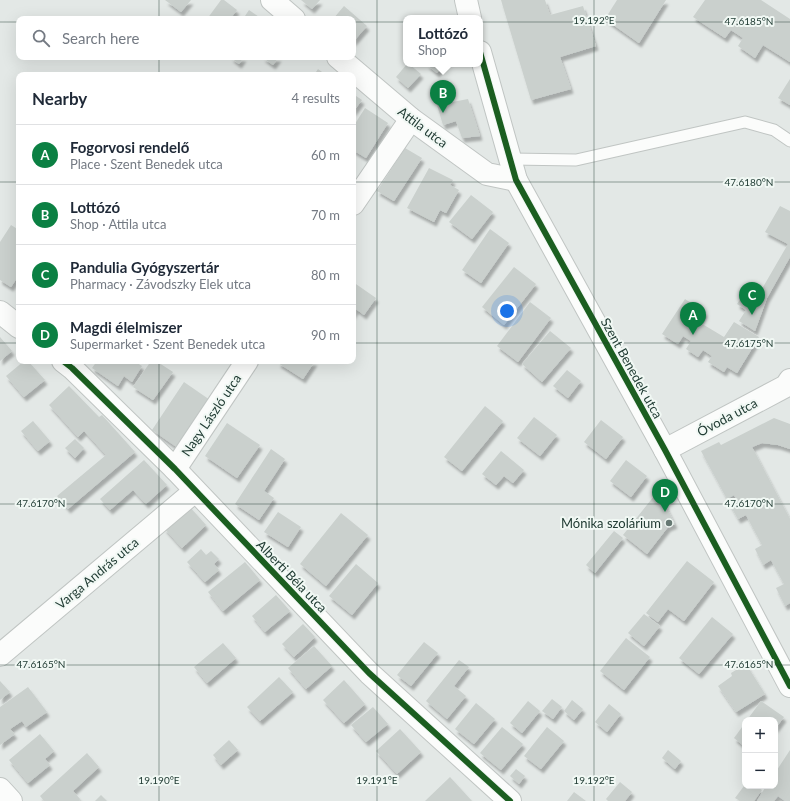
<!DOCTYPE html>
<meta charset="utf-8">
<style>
body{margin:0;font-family:Lato,sans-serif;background:#f2f2f3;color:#1f2937}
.controls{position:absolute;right:12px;bottom:12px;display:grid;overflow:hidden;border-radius:8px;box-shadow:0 4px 16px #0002}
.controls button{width:36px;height:36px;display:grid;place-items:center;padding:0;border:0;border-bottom:1px solid #e0e1e3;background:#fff;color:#1f2937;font:20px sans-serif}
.you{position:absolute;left:507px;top:311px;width:14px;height:14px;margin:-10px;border:3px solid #fff;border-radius:50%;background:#1a73e8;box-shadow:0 0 0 6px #1a73e833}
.badge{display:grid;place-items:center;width:26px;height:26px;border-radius:50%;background:#0b8043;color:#fff;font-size:13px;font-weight:700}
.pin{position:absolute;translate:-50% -33px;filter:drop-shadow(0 1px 2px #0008)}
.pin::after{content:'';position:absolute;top:21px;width:14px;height:12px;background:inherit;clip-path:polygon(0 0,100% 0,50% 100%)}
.popup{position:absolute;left:403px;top:15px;width:80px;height:52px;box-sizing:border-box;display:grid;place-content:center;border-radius:8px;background:#fff;filter:drop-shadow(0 1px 3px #0005);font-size:13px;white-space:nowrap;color:#747a83}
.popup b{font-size:15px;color:#1f2937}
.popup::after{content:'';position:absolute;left:50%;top:100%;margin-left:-8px;border:8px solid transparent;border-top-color:#fff}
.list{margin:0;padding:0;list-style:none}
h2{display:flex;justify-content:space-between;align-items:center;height:52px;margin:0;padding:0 16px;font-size:17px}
h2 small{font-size:13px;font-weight:400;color:#747a83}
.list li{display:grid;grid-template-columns:26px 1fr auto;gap:12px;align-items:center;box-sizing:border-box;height:60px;padding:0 16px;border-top:1px solid #e0e1e3}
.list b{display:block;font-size:15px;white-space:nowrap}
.list p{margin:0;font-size:13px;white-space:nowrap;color:#747a83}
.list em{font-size:13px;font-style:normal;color:#747a83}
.icon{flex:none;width:22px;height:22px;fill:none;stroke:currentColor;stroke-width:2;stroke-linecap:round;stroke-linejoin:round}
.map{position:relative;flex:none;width:790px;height:801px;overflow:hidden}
.search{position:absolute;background:#fff;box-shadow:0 4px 16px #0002;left:16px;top:16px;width:340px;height:44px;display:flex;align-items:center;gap:10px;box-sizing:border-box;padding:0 14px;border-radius:8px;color:#747a83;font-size:15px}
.panel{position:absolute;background:#fff;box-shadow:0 4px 16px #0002;left:16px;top:72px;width:340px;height:292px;border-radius:8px}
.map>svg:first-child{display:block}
.building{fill:#cad0cd;filter:url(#shadow)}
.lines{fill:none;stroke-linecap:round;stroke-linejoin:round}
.service-casing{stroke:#c0c5c3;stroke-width:13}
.minor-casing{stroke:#c0c5c3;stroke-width:24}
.service{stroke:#fbfcfb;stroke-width:11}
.minor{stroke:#fbfcfb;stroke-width:22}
.cycleway-casing{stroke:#f1f8f4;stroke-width:8}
.cycleway{stroke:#1b5e20;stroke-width:6}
.ticks{fill:none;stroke:#213c34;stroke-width:1;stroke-opacity:0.45}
.poi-dot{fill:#657872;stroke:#f1f8f4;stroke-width:1.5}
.labels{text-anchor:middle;stroke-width:4;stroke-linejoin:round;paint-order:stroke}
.street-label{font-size:13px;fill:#213c34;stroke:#f1f8f4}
.poi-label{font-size:13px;fill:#213c34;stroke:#f1f8f4;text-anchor:end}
.ticks-label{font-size:10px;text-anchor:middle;fill:#213c34;stroke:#f1f8f4;stroke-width:4;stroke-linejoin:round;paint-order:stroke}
</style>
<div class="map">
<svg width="790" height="801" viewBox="0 0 790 801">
<defs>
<filter id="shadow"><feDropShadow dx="2.5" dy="4.5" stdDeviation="1" flood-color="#0004"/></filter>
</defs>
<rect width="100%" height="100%" fill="#e3e8e6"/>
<!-- building -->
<g class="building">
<polygon points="165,0 191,0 181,12"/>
<polygon points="221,0 224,0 237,10 230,19 207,19"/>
<polygon points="301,0 320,0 312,9"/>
<polygon points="501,0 545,0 550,15 583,6 596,46 560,57 571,89 531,100"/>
<polygon points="617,0 666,0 639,43 605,19"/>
<polygon points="705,0 761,0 790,19 790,62 763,45 755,58 738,46 743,38 731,30 725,38 693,17"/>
<polygon points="344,6 367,26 353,42 353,19 333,19"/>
<polygon points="249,10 262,19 243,19"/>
<polygon points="230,57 244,57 239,64"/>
<polygon points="262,57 279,57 273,65"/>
<polygon points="407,64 409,64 421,74 408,88 396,77"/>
<polygon points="426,64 445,64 437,73"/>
<polygon points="318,69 326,75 314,75"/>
<polygon points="790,79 790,105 778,98"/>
<polygon points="353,94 362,100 353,112"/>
<polygon points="468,99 480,136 462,138 456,121 443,125 437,105"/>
<polygon points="365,108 388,123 366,158 353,150 353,127"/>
<polygon points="405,148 422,158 394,201 377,191"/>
<polygon points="429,168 453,180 450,185 459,190 446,213 440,210 434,222 407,208"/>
<polygon points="471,195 493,212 472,239 449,222"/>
<polygon points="780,206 790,211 790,257 767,298 755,331 739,321 746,310 737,304 745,292 759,294 788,244 765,232"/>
<polygon points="11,225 19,230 19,248 16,253 19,254 19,275 11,287 0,280 0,242"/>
<polygon points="490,229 509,243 481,283 462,270"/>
<polygon points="514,267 536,284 504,325 482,307"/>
<polygon points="353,282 376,298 364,315 356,309 353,315"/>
<polygon points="685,299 705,312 699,322 724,337 734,322 759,337 737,373 727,367 724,372 708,362 712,356 703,350 698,357 686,349 691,341 683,336 678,344 662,334"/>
<polygon points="530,302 551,318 518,362 497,346"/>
<polygon points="550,331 571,348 542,382 522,364"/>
<polygon points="0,337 12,351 0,361"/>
<polygon points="24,361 28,361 45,380 24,397 6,376"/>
<polygon points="97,361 134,361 142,366 132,382 124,376 118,386 92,368"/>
<polygon points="151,361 156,361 173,372 153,400 133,387"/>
<polygon points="279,361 315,361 303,379 278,363"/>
<polygon points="567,370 581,381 568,398 553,386"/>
<polygon points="184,382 210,400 178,448 152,430"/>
<polygon points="69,386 99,417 102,415 135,452 68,509 57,496 106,455 84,431 78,437 49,405"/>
<polygon points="485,406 503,421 462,471 444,457"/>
<polygon points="534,417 557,435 540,456 517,438"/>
<polygon points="774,418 790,424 790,449 778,445 762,443 752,447 790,519 790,603 785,606 776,588 784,584 771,560 763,565 755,549 762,545 746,515 738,519 729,503 736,499 734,495 727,499 701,451 719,442 721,445"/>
<polygon points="601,420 623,437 606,459 584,442"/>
<polygon points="33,421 50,441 38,451 21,431"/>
<polygon points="227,423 260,445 237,478 205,456"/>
<polygon points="75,439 84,448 75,458 65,448"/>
<polygon points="271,449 285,459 264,491 274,498 259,520 235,504"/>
<polygon points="501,451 524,470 513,483 504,476 496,485 482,474"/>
<polygon points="144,460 167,485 146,504 133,490 110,510 100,499"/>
<polygon points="626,460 647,476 631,497 610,481"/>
<polygon points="660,494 675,524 668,527 647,554 623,535 654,496 657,497"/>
<polygon points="188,505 206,525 182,548 164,528"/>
<polygon points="278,512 301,527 288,547 264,532"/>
<polygon points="341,513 368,535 326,586 300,564"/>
<polygon points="614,531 623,538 595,573 586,565"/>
<polygon points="201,549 206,555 211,551 219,559 214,564 219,570 205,582 187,562"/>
<polygon points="687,561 714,582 684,621 668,609 658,622 646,613"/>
<polygon points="245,562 260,580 223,611 208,592"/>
<polygon points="356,564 378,583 352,615 329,596"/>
<polygon points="276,595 290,611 265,632 252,616"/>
<polygon points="644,614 660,626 644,646 628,633"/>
<polygon points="712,617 733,634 699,674 679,658"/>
<polygon points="303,624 315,637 294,657 282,644"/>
<polygon points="626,638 650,657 624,690 600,671"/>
<polygon points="424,642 438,653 411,686 397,675"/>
<polygon points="223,643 236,658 207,683 194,667"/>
<polygon points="314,646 332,666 306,689 288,668"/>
<polygon points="459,660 469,667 454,686 466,696 447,719 426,701"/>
<polygon points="746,664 765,694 736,712 718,686 732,676 731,673"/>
<polygon points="279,677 293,692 260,721 247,707"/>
<polygon points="344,680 365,704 344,723 323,700"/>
<polygon points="0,681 10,692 0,700"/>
<polygon points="28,687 47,712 26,727 22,721 10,729 15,734 0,745 0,707"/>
<polygon points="552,699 562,707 553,719 542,711"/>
<polygon points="572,700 583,709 574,720 564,711"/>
<polygon points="528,701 540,711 522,733 510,723"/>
<polygon points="761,701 784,717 775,729 775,720 747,720"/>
<polygon points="476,703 495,719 474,744 455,729"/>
<polygon points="609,704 621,714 607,732 595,722"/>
<polygon points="373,707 388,724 366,742 351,725"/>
<polygon points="745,723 745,747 734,738"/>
<polygon points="502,727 523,744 501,770 480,753"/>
<polygon points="547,727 564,741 541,769 524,756"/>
<polygon points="400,729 421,752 397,774 376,751"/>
<polygon points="40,734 54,751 45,759 50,765 28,783 9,760"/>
<polygon points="229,740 238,750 221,765 213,755"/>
<polygon points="668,750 681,761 675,769 662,758"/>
<polygon points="790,750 790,801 785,801 778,796 774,801 757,801 766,786 775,786 775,773"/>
<polygon points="87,753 99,767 73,791 80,799 79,801 44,801 40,796"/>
<polygon points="516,769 525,776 519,784 510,776"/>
<polygon points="450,777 472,801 425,801"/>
<polygon points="620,782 632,792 625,801 608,801 606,799"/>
<polygon points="744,786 756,786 762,790 754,801 740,801 735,798"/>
<polygon points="574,792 586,801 567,801"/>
<polygon points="101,795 107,801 95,801"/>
</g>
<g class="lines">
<!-- service casing -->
<g class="service-casing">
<polyline id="service" points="511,159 576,160 745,122 774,130 790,141"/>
</g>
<!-- minor casing -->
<g class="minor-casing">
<g id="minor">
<polyline points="272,0 294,19"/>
<polyline points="466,0 470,18"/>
<polyline points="480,52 516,180 665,450 790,686"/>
<polyline points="338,57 411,119 487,174 516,180"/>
<polyline points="353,204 411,119"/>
<polyline points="0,312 19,327"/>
<polyline points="63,361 72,368 175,469 369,673 510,801"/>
<polyline points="665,450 786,386 790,380"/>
<polyline points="175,469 247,361"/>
<polyline points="0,655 195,491"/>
<polyline points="0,789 11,801"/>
</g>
</g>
<!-- service -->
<use href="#service" class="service"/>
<!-- minor -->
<use href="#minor" class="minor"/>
<!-- cycleway casing -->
<g class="cycleway-casing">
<g id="cycleway">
<polyline points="480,52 516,180 665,450 790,686"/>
<polyline points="63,361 72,368 175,469 369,673 510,801"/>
</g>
</g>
<!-- cycleway -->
<use href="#cycleway" class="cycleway"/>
</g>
<!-- ticks -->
<path class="ticks" d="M159,0V19M377,0V801M594,0V801M0,22H19M353,22H790M159,57V75M0,182H19M353,182H790M0,343H19M353,343H790M159,361V801M0,504H790M0,665H790"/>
<!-- markers -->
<circle class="poi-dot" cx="669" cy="523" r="4"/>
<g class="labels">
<!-- street labels -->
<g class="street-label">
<text transform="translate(423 127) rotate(37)" y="5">Attila utca</text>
<text transform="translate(632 368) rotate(61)" y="5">Szent Benedek utca</text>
<text transform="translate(211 415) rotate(-56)" y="5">Nagy László utca</text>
<text transform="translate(727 417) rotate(-28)" y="5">Óvoda utca</text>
<text transform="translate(97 573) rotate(-40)" y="5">Varga András utca</text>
<text transform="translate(292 576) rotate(46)" y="5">Alberti Béla utca</text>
</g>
<!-- poi labels -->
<g class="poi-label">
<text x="661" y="528">Mónika szolárium</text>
</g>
</g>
<g class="ticks-label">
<text x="594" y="24">19.192°E</text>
<text x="749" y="25">47.6185°N</text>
<text x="749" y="186">47.6180°N</text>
<text x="749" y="347">47.6175°N</text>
<text x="41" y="507">47.6170°N</text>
<text x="749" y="507">47.6170°N</text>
<text x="41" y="668">47.6165°N</text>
<text x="749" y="668">47.6165°N</text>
<text x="159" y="784">19.190°E</text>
<text x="377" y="784">19.191°E</text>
<text x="594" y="784">19.192°E</text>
</g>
</svg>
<div class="controls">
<button>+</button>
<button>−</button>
</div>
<div class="you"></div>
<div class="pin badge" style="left:693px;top:335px">A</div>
<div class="pin badge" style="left:443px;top:113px">B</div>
<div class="popup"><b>Lottózó</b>Shop</div>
<div class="pin badge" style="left:752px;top:315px">C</div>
<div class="pin badge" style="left:665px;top:512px">D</div>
<div class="search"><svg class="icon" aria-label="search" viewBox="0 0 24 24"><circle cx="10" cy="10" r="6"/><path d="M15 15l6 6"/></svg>Search here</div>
<section class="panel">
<h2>Nearby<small>4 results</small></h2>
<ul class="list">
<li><span class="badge">A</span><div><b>Fogorvosi rendelő</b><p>Place · Szent Benedek utca</p></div><em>60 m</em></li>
<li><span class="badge">B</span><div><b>Lottózó</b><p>Shop · Attila utca</p></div><em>70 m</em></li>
<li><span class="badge">C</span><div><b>Pandulia Gyógyszertár</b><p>Pharmacy · Závodszky Elek utca</p></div><em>80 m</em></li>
<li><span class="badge">D</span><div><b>Magdi élelmiszer</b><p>Supermarket · Szent Benedek utca</p></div><em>90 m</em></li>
</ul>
</section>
</div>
